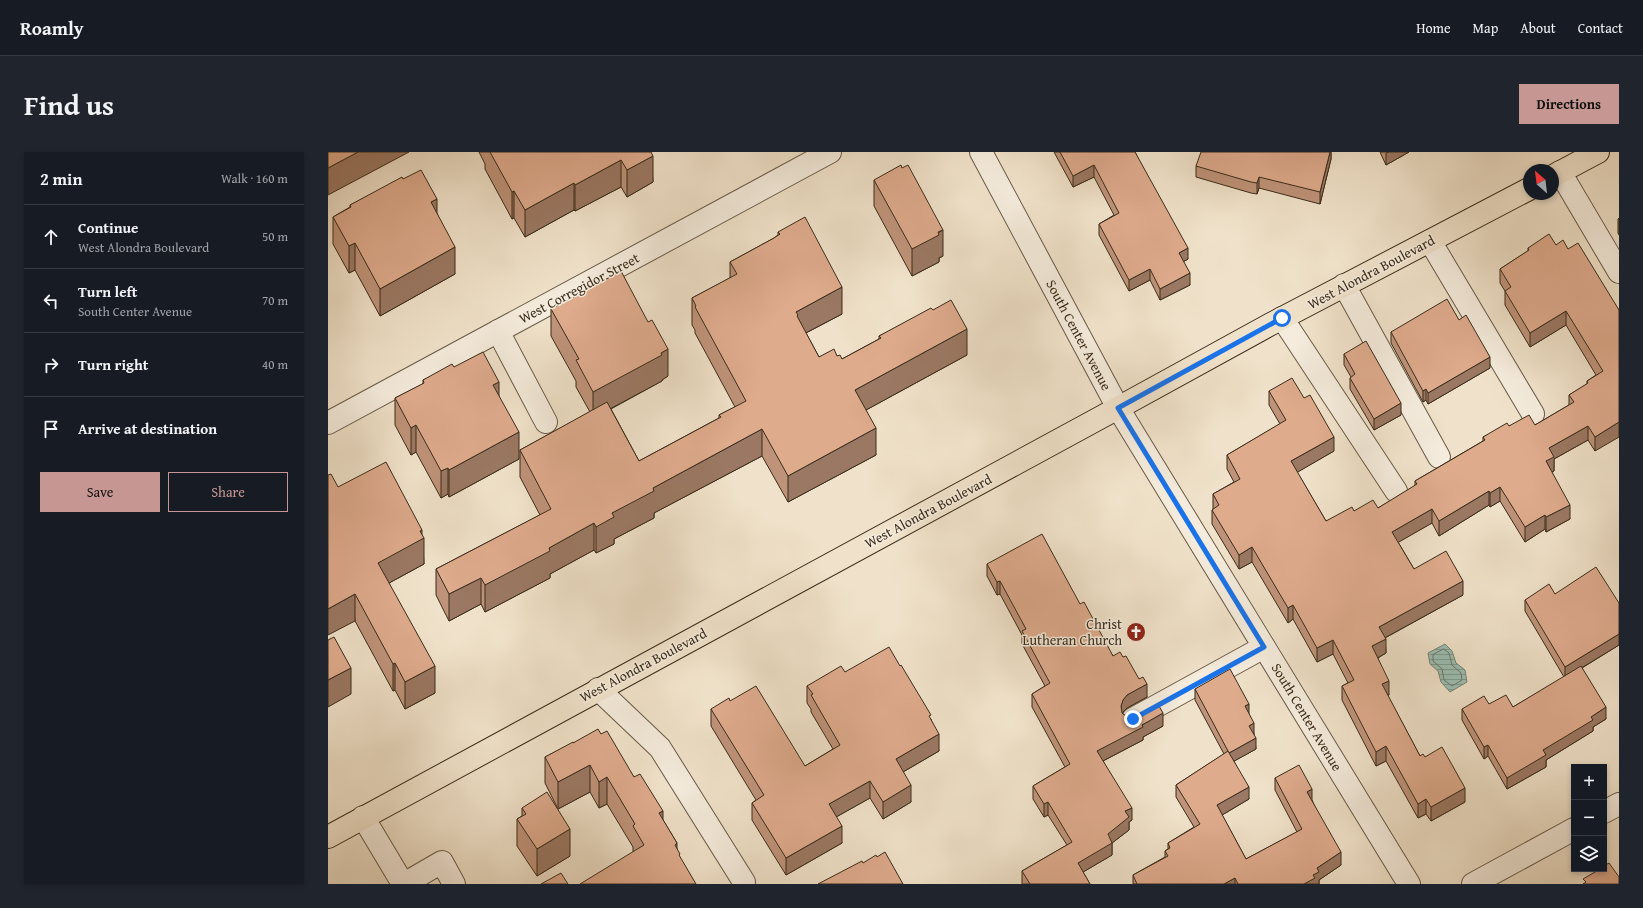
<!DOCTYPE html>
<meta charset="utf-8">
<style>
body{margin:0;font-family:"Gentium Book Plus",serif;background:#20242c;color:#f1f3f6}
.controls{position:absolute;right:12px;bottom:12px;display:grid;overflow:hidden;border-radius:0px;box-shadow:0 2px 6px #0003}
.controls button{width:36px;height:36px;display:grid;place-items:center;padding:0;border:0;border-bottom:1px solid #363941;background:#171b24;color:#f1f3f6;font:20px sans-serif}
.compass{position:absolute;left:1195px;top:12px;width:36px;height:36px;border-radius:50%;background:#171b24;box-shadow:0 2px 6px #0003;rotate:332deg}
.stop{position:absolute;width:12px;height:12px;margin:-9px;border:3px solid #1a73e8;border-radius:50%;background:#fff}
.stop.end{background:#1a73e8;border-color:#fff;box-shadow:0 1px 4px #0008}
.list{margin:0;padding:0;list-style:none}
h2{display:flex;justify-content:space-between;align-items:center;height:52px;margin:0;padding:0 16px;font-size:17px}
h2 small{font-size:13px;font-weight:400;color:#9ea1a6}
.list li{display:grid;grid-template-columns:26px 1fr auto;gap:12px;align-items:center;box-sizing:border-box;height:64px;padding:0 16px;border-top:1px solid #363941}
.list b{display:block;font-size:15px;white-space:nowrap}
.list p{margin:0;font-size:13px;white-space:nowrap;color:#9ea1a6}
.list em{font-size:13px;font-style:normal;color:#9ea1a6}
.actions{display:flex;gap:8px;padding:12px 16px}
.actions a{flex:1;padding:9px 0;border:1px solid #c59692;border-radius:0px;text-align:center;font-size:14px;color:#c59692}
.actions .main{background:#c59692;color:#111}
.icon{flex:none;width:22px;height:22px;fill:none;stroke:currentColor;stroke-width:2;stroke-linecap:round;stroke-linejoin:round}
.map{position:relative;flex:none;width:1291px;height:732px;overflow:hidden;border-radius:0px}
header{display:flex;align-items:center;gap:24px;box-sizing:border-box;height:56px;padding:0 20px;background:#171b24;border-bottom:1px solid #363941}
header strong{font-size:19px}
nav{display:flex;gap:22px;margin-inline-start:auto;font-size:14px}
.intro{display:flex;align-items:center;justify-content:space-between;box-sizing:border-box;height:96px;padding:0 24px}
h1{margin:0;font-size:28px}
.button{padding:10px 18px;border-radius:0px;background:#c59692;color:#111;font-size:14px;font-weight:700}
main{display:flex;gap:24px;padding:0 24px}
aside{flex:1;background:#171b24;border-radius:0px;box-shadow:0 2px 6px #0003}
.map>svg:first-child{display:block}
.water{fill:url(#water-rules);stroke:#748476}
.lines{fill:none;stroke-linecap:round;stroke-linejoin:round}
.shore{stroke:#6a7567;stroke-width:1}
.minor-casing{stroke:#685a47;stroke-width:24}
.major-casing{stroke:#3a2c1b;stroke-width:24}
.minor{stroke:#f5ecdd;stroke-width:22}
.major{stroke:#f0e2ca;stroke-width:22}
.wall{fill:#bf9379;stroke:#3a2c1b}
.shaded-wall{fill:#9b7863;stroke:#3a2c1b}
.building{fill:#deab8d;stroke:#3a2c1b}
.route{stroke:#1a73e8;stroke-width:5}
.labels{text-anchor:middle;stroke-width:3;stroke-linejoin:round;paint-order:stroke}
.street-label{font-size:14px;fill:#3a2c1b;stroke:#f5ecdd}
.poi-label{font-size:14px;fill:#3a2c1b;stroke:#f5ecdd;text-anchor:end}
</style>
<header>
<strong>Roamly</strong>
<nav><a>Home</a><a>Map</a><a>About</a><a>Contact</a></nav>
</header>
<div class="intro"><h1>Find us</h1><a class="button">Directions</a></div>
<main>
<aside>
<h2>2 min<small>Walk · 160 m</small></h2>
<ul class="list">
<li><svg class="icon" aria-label="ahead" viewBox="0 0 24 24"><path d="M12 20V5M6 11l6-6 6 6"/></svg><div><b>Continue</b><p>West Alondra Boulevard</p></div><em>50 m</em></li>
<li><svg class="icon" aria-label="left" viewBox="0 0 24 24"><path d="M17 20v-9H6M10 6l-5 5 5 5"/></svg><div><b>Turn left</b><p>South Center Avenue</p></div><em>70 m</em></li>
<li><svg class="icon" aria-label="right" viewBox="0 0 24 24"><path d="M7 20v-9h11M14 6l5 5-5 5"/></svg><div><b>Turn right</b></div><em>40 m</em></li>
<li><svg class="icon" aria-label="arrive" viewBox="0 0 24 24"><path d="M6 21V4h12l-3 4 3 4H6"/></svg><div><b>Arrive at destination</b></div></li>
</ul>
<div class="actions"><a class="main">Save</a><a>Share</a></div>
</aside>
<div class="map">
<svg width="1291" height="732" viewBox="0 0 1291 732">
<defs>
<pattern id="water-rules" width="6" height="5" patternUnits="userSpaceOnUse"><rect width="6" height="5" fill="#9bbeb3"/><path d="M0 2.5h6" fill="none" stroke="#7f9b91"/></pattern>
</defs>
<rect width="100%" height="100%" fill="#f0e2ca"/>
<filter id="stains"><feTurbulence type="fractalNoise" baseFrequency=".005" numOctaves="4"/><feColorMatrix values="0 0 0 0 .2 0 0 0 0 .09 0 0 0 0 .02 0 0 0 .5 -.17"/></filter>
<radialGradient id="worn" r=".72"><stop offset=".6" stop-color="#630" stop-opacity="0"/><stop offset="1" stop-color="#630" stop-opacity=".3"/></radialGradient>
<!-- water -->
<polygon class="water" points="1117,492 1124,499 1128,511 1137,518 1139,530 1122,540 1113,530 1110,519 1102,512 1100,501"/>
<g class="lines">
<!-- shore -->
<polygon class="shore" points="1116,497 1121,501 1124,513 1133,521 1134,528 1124,534 1116,528 1114,517 1105,509 1105,503"/>
<!-- minor casing -->
<g class="minor-casing">
<g id="minor">
<polyline points="653,0 790,256 1081,732"/>
<polyline points="1232,20 1291,120"/>
<polyline points="1102,89 1205,262"/>
<polyline points="1016,133 1111,305"/>
<polyline points="954,166 1068,339"/>
<polyline points="170,179 218,270"/>
<polyline points="0,271 502,0"/>
<polyline points="270,537 332,596 416,730"/>
<polyline points="805,567 936,495"/>
<polyline points="1276,660 1291,652"/>
<polyline points="35,665 75,732"/>
<polyline points="76,732 114,710 126,732"/>
<polyline points="1145,732 1246,677"/>
</g>
</g>
<!-- major casing -->
<g class="major-casing">
<g id="major">
<polyline points="1225,24 1270,0"/>
<polyline points="0,685 790,256 943,172 1201,37"/>
</g>
</g>
<!-- minor -->
<use href="#minor" class="minor"/>
<!-- major -->
<use href="#major" class="major"/>
</g>
<!-- wall -->
<g class="wall">
<polygon points="151,0 323,0 325,30 299,45 293,35 247,59 246,58 197,85 186,66 184,67 157,17 157,12"/>
<polygon points="726,0 807,0 860,107 855,110 862,133 832,148 822,128 801,139 771,83 771,72 786,63 766,25 745,35"/>
<polygon points="1003,0 1003,7 992,52 931,36 929,42 923,41 868,25 868,14"/>
<polygon points="1052,0 1081,0 1058,13"/>
<polygon points="75,27 109,61 127,122 52,164 27,118 21,121 5,92 5,65 22,55 22,53"/>
<polygon points="546,28 615,104 611,106 611,110 584,124 546,54"/>
<polygon points="1291,66 1291,83 1290,81 1290,67"/>
<polygon points="450,80 514,162 478,181 491,205 509,204 514,207 551,187 551,184 605,158 639,203 538,258 548,303 460,350 434,304 326,361 326,366 286,387 286,392 268,401 266,398 222,422 222,426 157,460 153,452 121,469 108,443 108,417 212,363 192,325 192,298 262,260 248,235 248,229 223,184 223,157 340,224 334,228 334,229 283,257 311,309 391,266 391,263 407,255 367,181 367,178 364,173 364,146 402,126 402,110 446,86 450,83"/>
<polygon points="1228,93 1240,97 1291,158 1267,299 1260,288 1226,307 1226,319 1224,320 1242,367 1218,380 1217,377 1197,390 1172,349 1162,355 1161,353 1111,384 1104,371 1070,390 1086,417 1135,443 1057,486 1058,501 1050,506 1061,543 1060,544 1092,604 1097,605 1137,650 1103,669 1098,662 1090,666 1058,609 1048,614 1014,548 1014,534 1020,531 1005,502 989,510 965,467 960,471 924,410 911,417 884,372 884,358 885,357 885,342 906,330 899,317 899,303 952,272 941,253 941,239 1006,299 969,320 998,369 1026,359 1050,356 1087,334 1087,329 1155,289 1155,285 1181,274 1207,273 1241,253 1241,243 1259,232 1259,229 1268,223 1238,173 1202,195 1177,153 1177,139 1172,131 1172,117 1200,99 1200,96"/>
<polygon points="1063,180 1162,216 1100,252 1098,248 1095,250 1063,191"/>
<polygon points="1016,202 1073,263 1046,278 1022,237 1022,226 1023,225 1016,213"/>
<polygon points="126,215 171,245 191,307 121,345 120,342 113,346 88,300 83,303 67,273 67,246 95,232 95,228"/>
<polygon points="10,335 94,383 96,412 61,431 107,541 77,557 67,538 65,539 27,469"/>
<polygon points="659,412 752,452 785,504 795,505 819,545 799,556 794,561 799,565 835,574 815,585 815,588 775,609 804,668 801,670 801,678 784,691 784,703 755,720 762,732 694,732 694,719 739,693 720,663 716,665 705,647 705,634 737,615 704,555 704,542 717,534 694,492 694,483 672,442 669,443 659,424"/>
<polygon points="1227,442 1291,493 1254,516 1278,567 1265,575 1265,579 1218,608 1218,615 1179,637 1160,604 1156,607 1134,568 1134,557 1161,552 1185,555 1236,525 1197,459 1197,448"/>
<polygon points="517,520 603,567 611,599 575,620 583,650 555,667 542,646 508,665 514,691 458,723 424,668 424,651 428,648 383,574 383,557 477,614 505,597 483,560 483,557 479,551 479,534"/>
<polygon points="867,537 921,562 926,582 928,597 906,609 921,647 894,663 918,707 969,680 947,638 947,626 984,648 1013,713 991,728 991,732 805,732 805,723 837,705 837,699 840,697 840,691 866,675 848,645 848,633 896,602 867,548"/>
<polygon points="273,582 306,625 335,668 349,691 305,700 305,695 279,652 271,656 262,640 230,657 217,631 217,605 245,591"/>
<polygon points="194,656 242,704 209,724 189,694 189,667 194,664"/>
</g>
<!-- shaded-wall -->
<g class="shaded-wall">
<polygon points="30,0 81,0 0,43 0,16"/>
<polygon points="1002,0 1003,0 1003,7 992,52 992,40"/>
<polygon points="1061,0 1081,0 1058,13 1058,1"/>
<polygon points="325,4 325,30 299,45 299,18"/>
<polygon points="293,8 293,35 247,59 247,33"/>
<polygon points="766,13 766,25 745,35 745,24"/>
<polygon points="931,25 931,36 929,42 929,31"/>
<polygon points="246,31 246,58 197,85 197,58"/>
<polygon points="186,39 186,66 184,67 184,40"/>
<polygon points="109,47 109,73 103,50"/>
<polygon points="615,78 615,104 611,106 611,110 584,124 584,97"/>
<polygon points="27,91 27,118 21,121 21,94"/>
<polygon points="127,95 127,122 52,164 52,137"/>
<polygon points="860,96 860,107 851,112 851,101"/>
<polygon points="822,117 822,128 801,139 801,128"/>
<polygon points="862,121 862,133 832,148 832,137"/>
<polygon points="514,135 514,162 470,185 468,160"/>
<polygon points="1238,159 1238,173 1202,195 1202,181"/>
<polygon points="639,177 639,203 527,264 527,238"/>
<polygon points="340,197 340,224 334,228 334,229 265,266 265,240"/>
<polygon points="1162,205 1162,216 1100,252 1100,241"/>
<polygon points="171,230 171,257 165,233"/>
<polygon points="1098,237 1098,248 1095,250 1095,239"/>
<polygon points="1073,251 1073,263 1046,278 1046,267"/>
<polygon points="1291,270 1291,285 1267,299 1267,285"/>
<polygon points="88,273 88,300 83,303 83,276"/>
<polygon points="1260,274 1260,288 1226,307 1226,319 1218,323 1218,309 1221,296"/>
<polygon points="548,276 548,303 460,350 460,324"/>
<polygon points="434,277 434,304 326,361 326,366 286,387 286,392 268,401 268,375 284,361 325,336"/>
<polygon points="191,280 191,307 121,345 121,318"/>
<polygon points="1006,285 1006,299 963,324 963,309"/>
<polygon points="120,316 120,342 113,346 113,319"/>
<polygon points="1172,335 1172,349 1162,355 1162,341"/>
<polygon points="1161,339 1161,353 1111,384 1111,369"/>
<polygon points="1242,353 1242,367 1218,380 1218,365"/>
<polygon points="1104,357 1104,371 1064,394 1064,380"/>
<polygon points="1217,363 1217,377 1197,390 1197,375"/>
<polygon points="266,371 266,398 222,422 222,426 157,460 157,433 221,396"/>
<polygon points="94,378 94,387 96,386 96,412 50,437 50,411"/>
<polygon points="924,395 924,410 911,417 911,403"/>
<polygon points="153,426 153,452 121,469 121,442"/>
<polygon points="672,429 672,442 669,443 669,430"/>
<polygon points="1135,429 1135,443 1051,489 1051,475"/>
<polygon points="27,442 27,469 0,483 0,457"/>
<polygon points="965,453 965,467 960,471 960,456"/>
<polygon points="1291,482 1291,493 1237,526 1237,515"/>
<polygon points="1058,487 1058,501 1044,509 1044,494"/>
<polygon points="1005,488 1005,502 989,510 989,496"/>
<polygon points="67,511 67,538 65,539 65,512"/>
<polygon points="107,514 107,541 77,557 77,530"/>
<polygon points="23,516 23,542 0,555 0,528"/>
<polygon points="1061,529 1061,543 1054,547 1054,532"/>
<polygon points="819,532 819,545 799,556 795,560 793,566 793,554 795,548 799,543"/>
<polygon points="921,552 921,563 917,554"/>
<polygon points="1278,555 1278,567 1265,575 1265,579 1218,608 1218,615 1179,637 1179,626 1215,598 1263,565"/>
<polygon points="835,561 835,574 815,585 815,588 769,612 769,599"/>
<polygon points="926,571 926,582 921,585 921,574"/>
<polygon points="611,582 611,599 568,624 568,607"/>
<polygon points="928,586 928,597 901,612 901,601"/>
<polygon points="1160,593 1160,604 1156,607 1156,595"/>
<polygon points="1058,594 1058,609 1048,614 1048,600"/>
<polygon points="262,613 262,640 230,657 230,630"/>
<polygon points="279,625 279,652 271,656 271,630"/>
<polygon points="542,629 542,646 501,669 501,652"/>
<polygon points="583,633 583,650 555,667 555,650"/>
<polygon points="921,635 921,647 889,666 889,653"/>
<polygon points="1137,636 1137,650 1103,669 1103,655"/>
<polygon points="984,637 984,650 979,640"/>
<polygon points="1098,647 1098,662 1090,666 1090,652"/>
<polygon points="720,650 720,663 716,665 716,652"/>
<polygon points="804,656 804,668 801,670 801,678 784,691 784,703 750,723 750,711 780,682 797,659"/>
<polygon points="335,659 335,685 331,661"/>
<polygon points="514,674 514,691 458,723 458,706"/>
<polygon points="242,677 242,704 209,724 209,697"/>
<polygon points="349,691 349,718 347,693"/>
<polygon points="1013,700 1013,713 991,728 991,732 976,732 985,723 989,716"/>
<polygon points="907,726 907,732 896,732"/>
</g>
<!-- building -->
<g class="building">
<polygon points="0,0 30,0 0,16"/>
<polygon points="162,0 323,0 325,4 299,18 293,8 247,33 246,31 197,58 186,39 184,40"/>
<polygon points="732,0 807,0 860,96 851,101 862,121 832,137 822,117 801,128 771,72 791,61 766,13 745,24"/>
<polygon points="873,0 1002,0 992,40 931,25 929,31 923,30 868,14"/>
<polygon points="573,13 574,16 580,13 615,78 610,80 611,83 584,97 546,28"/>
<polygon points="93,18 109,47 103,50 127,95 52,137 27,91 21,94 5,65 23,55 22,53 74,25 75,27"/>
<polygon points="477,65 514,135 468,160 470,163 469,164 491,205 506,197 509,204 512,203 514,207 553,186 551,184 603,156 605,158 623,148 639,177 527,238 548,276 460,324 434,277 325,336 326,339 284,361 286,365 268,375 266,371 221,396 222,399 157,433 153,426 121,442 108,417 223,357 192,298 279,250 311,309 393,265 391,263 418,249 367,155 368,154 364,146 409,122 402,110 446,86 452,82 450,80"/>
<polygon points="1221,82 1228,93 1235,88 1240,97 1250,91 1291,158 1291,270 1267,285 1260,274 1221,296 1226,305 1218,309 1242,353 1218,365 1217,363 1197,375 1172,335 1162,341 1161,339 1111,369 1104,357 1064,380 1086,417 1118,399 1135,429 1051,475 1058,487 1044,494 1061,529 1054,532 1092,604 1095,602 1097,605 1114,595 1137,636 1103,655 1098,647 1090,652 1058,594 1048,600 1014,534 1026,528 1005,488 989,496 965,453 960,456 924,395 911,403 884,358 891,353 885,342 912,327 899,303 958,268 941,239 964,226 976,246 982,243 1006,285 963,309 998,369 1024,355 1026,359 1045,348 1050,356 1089,332 1087,329 1157,288 1155,285 1179,271 1181,274 1201,263 1207,273 1246,250 1241,243 1260,231 1259,229 1275,219 1238,159 1202,181 1177,139 1183,135 1172,117 1201,98 1200,96"/>
<polygon points="293,119 320,170 324,168 340,197 333,201 334,203 265,240 248,208 251,207 223,157"/>
<polygon points="1119,147 1131,168 1138,163 1162,205 1100,241 1098,237 1095,239 1063,180"/>
<polygon points="1038,189 1073,251 1046,267 1022,226 1027,222 1016,202"/>
<polygon points="155,200 171,230 165,233 191,280 121,318 120,316 113,319 88,273 83,276 67,246 96,231 95,228 124,212 126,215"/>
<polygon points="58,310 94,378 92,379 96,386 50,411 107,514 77,530 67,511 65,512 27,442 0,457 0,323 3,322 10,335"/>
<polygon points="714,382 752,452 756,450 785,504 792,500 795,505 798,504 811,527 815,525 819,532 799,543 795,548 793,554 794,561 799,565 805,567 811,565 831,554 835,561 814,573 815,575 769,599 804,656 797,659 801,665 780,682 784,691 750,711 762,732 702,732 694,719 744,690 720,650 716,652 705,634 742,612 704,542 722,531 694,479 698,477 672,429 669,430 659,412"/>
<polygon points="1268,415 1291,451 1291,482 1237,515 1197,448 1221,432 1227,442"/>
<polygon points="6,485 23,516 0,528 0,488"/>
<polygon points="561,495 572,514 573,513 603,563 601,564 611,582 568,607 583,633 555,650 542,629 501,652 514,674 458,706 424,651 436,643 383,557 401,546 402,549 428,534 477,614 512,593 483,543 485,542 479,534 513,514 517,520"/>
<polygon points="1253,514 1278,555 1263,565 1265,568 1215,598 1218,603 1179,626 1160,593 1156,595 1134,557 1156,544 1161,552 1178,543 1185,555"/>
<polygon points="902,517 921,552 917,554 926,571 921,574 928,586 901,601 900,599 867,537"/>
<polygon points="270,577 273,582 279,579 306,625 312,622 335,659 331,661 349,691 347,693 352,702 351,703 368,732 252,732 316,693 305,674 307,672 279,625 271,630 262,613 230,630 217,605 245,590 245,591"/>
<polygon points="900,599 921,635 889,653 918,707 974,677 947,626 971,613 984,637 979,640 1013,700 989,716 991,720 985,723 987,726 976,732 910,732 907,726 896,732 809,732 805,723 840,704 837,699 842,696 840,691 872,672 848,633"/>
<polygon points="219,640 242,677 209,697 189,667 198,662 194,656"/>
<polygon points="557,700 575,732 490,732 534,709 535,711 548,703 549,705"/>
<polygon points="1281,711 1291,725 1291,732 1255,732 1258,730 1255,727 1272,717 1276,717 1276,714"/>
<polygon points="233,721 240,732 213,732"/>
</g>
<g class="lines">
<!-- route -->
<polyline class="route" points="805,567 936,495 790,256 954,166"/>
</g>
<!-- icons -->
<defs>
<g id="church-disc" transform="scale(1)"><circle r="9.5" fill="#8f2418" stroke="#f5ecdd"/><path d="M-1.2-6h2.4v3.5h3.3v2.4h-3.3V6h-2.4V-.1h-3.3v-2.4h3.3Z" fill="#fff"/></g>
</defs>
<g fill-rule="evenodd">
<use href="#church-disc" x="808" y="480"/>
</g>
<g class="labels">
<!-- street labels -->
<g class="street-label">
<text transform="translate(1043 120) rotate(-28)" y="5">West Alondra Boulevard</text>
<text transform="translate(251 136) rotate(-28)" y="5">West Corregidor Street</text>
<text transform="translate(751 183) rotate(62)" y="5">South Center Avenue</text>
<text transform="translate(600 359) rotate(-28)" y="5">West Alondra Boulevard</text>
<text transform="translate(315 513) rotate(-28)" y="5">West Alondra Boulevard</text>
<text transform="translate(979 565) rotate(59)" y="5">South Center Avenue</text>
</g>
<!-- poi labels -->
<g class="poi-label">
<text x="794" y="477">Christ<tspan x="794" dy="16">Lutheran Church</tspan></text>
</g>
</g>
<rect width="100%" height="100%" filter="url(#stains)"/>
<rect width="100%" height="100%" fill="url(#worn)"/>
</svg>
<div class="controls">
<button>+</button>
<button>−</button>
<button><svg class="icon" aria-label="layers" viewBox="0 0 24 24"><path d="M12 4l9 5-9 5-9-5zM3 14l9 5 9-5"/></svg></button>
</div>
<svg class="compass" viewBox="-18 -18 36 36"><path d="M0-13l5 13h-10z" fill="#e53935"/><path d="M0 13l5-13h-10z" fill="#9ea1a6"/></svg>
<div class="stop" style="left:954px;top:166px"></div>
<div class="stop end" style="left:805px;top:567px"></div>
</div>
</main>
